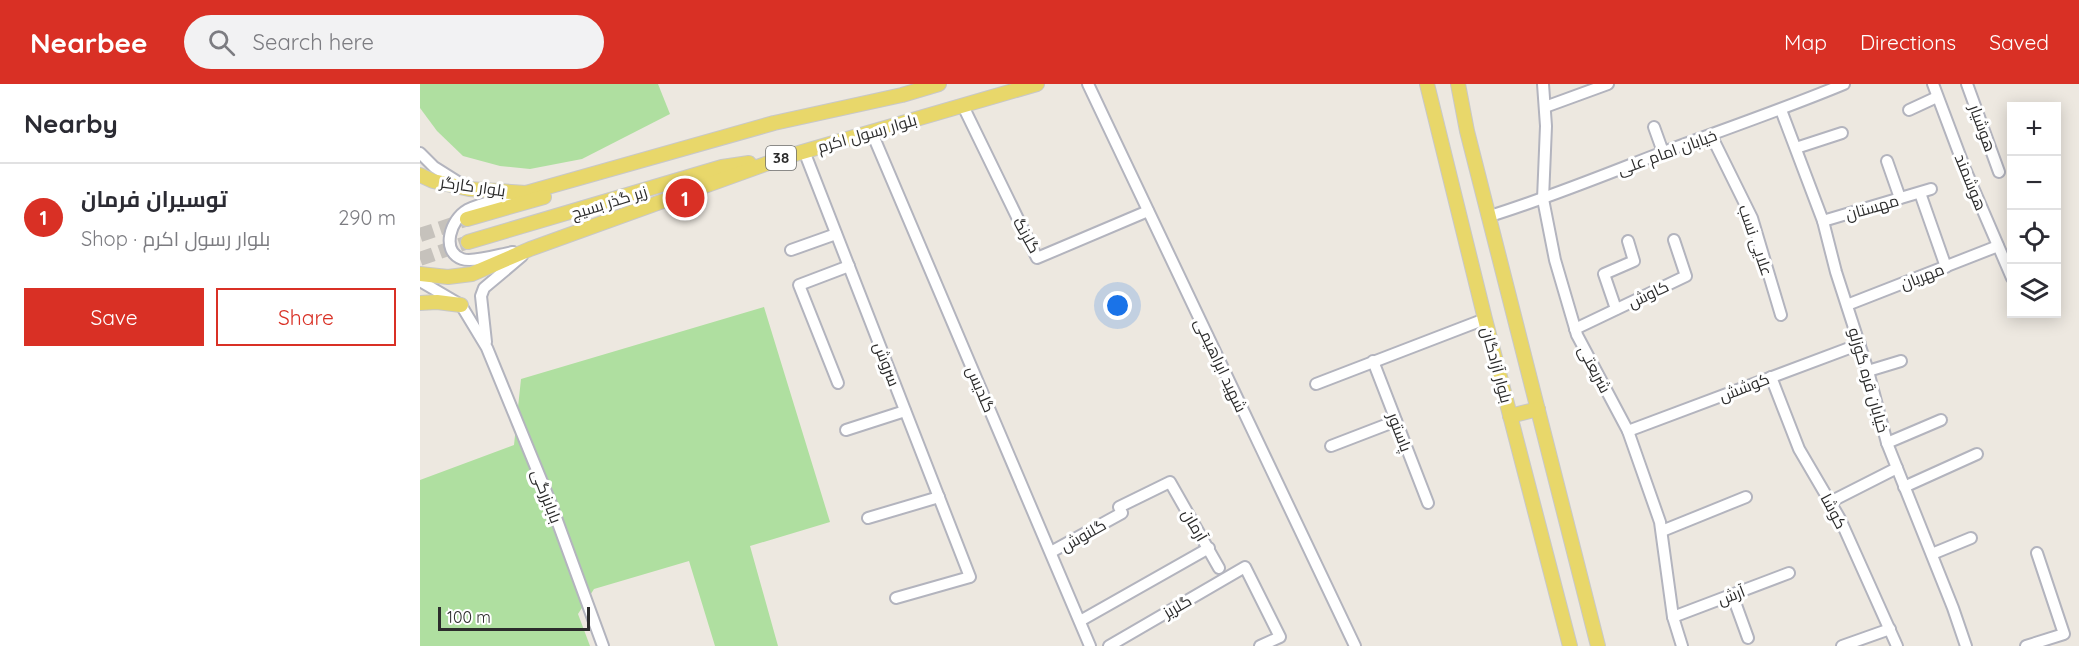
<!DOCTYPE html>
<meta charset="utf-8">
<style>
body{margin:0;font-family:Quicksand,Cairo,sans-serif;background:#f2f2f3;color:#2b2b33}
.controls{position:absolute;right:18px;top:18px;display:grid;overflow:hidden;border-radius:0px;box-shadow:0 3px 15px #0003}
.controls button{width:54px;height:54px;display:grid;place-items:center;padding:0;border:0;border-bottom:2px solid #e1e1e2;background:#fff;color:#2b2b33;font:30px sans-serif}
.scale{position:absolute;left:18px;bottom:15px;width:152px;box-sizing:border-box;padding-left:6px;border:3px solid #2c2c2c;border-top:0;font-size:16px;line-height:21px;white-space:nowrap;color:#2c2c2c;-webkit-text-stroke:4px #fff;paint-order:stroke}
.you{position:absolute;left:698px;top:222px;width:21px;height:21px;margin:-15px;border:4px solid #fff;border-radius:50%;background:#1a73e8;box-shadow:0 0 0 9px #1a73e833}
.badge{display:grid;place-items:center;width:39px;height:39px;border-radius:50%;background:#d93025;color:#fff;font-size:20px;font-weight:700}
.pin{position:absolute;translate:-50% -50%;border:3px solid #fff;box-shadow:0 2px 6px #0006}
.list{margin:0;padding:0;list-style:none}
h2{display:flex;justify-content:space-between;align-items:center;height:78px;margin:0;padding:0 24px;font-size:26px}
h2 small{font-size:20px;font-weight:400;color:#7c7c81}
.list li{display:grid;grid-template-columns:39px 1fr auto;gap:18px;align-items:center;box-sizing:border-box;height:108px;padding:0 24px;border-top:2px solid #e1e1e2}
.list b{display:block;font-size:22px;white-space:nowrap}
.list p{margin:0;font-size:20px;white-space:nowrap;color:#7c7c81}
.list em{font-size:20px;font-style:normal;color:#7c7c81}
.actions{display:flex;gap:12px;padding:18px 24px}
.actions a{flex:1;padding:14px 0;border:2px solid #d93025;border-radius:0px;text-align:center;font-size:21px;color:#d93025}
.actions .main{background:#d93025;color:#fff}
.icon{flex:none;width:33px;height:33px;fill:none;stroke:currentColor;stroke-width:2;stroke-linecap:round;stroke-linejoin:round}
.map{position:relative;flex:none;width:1659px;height:562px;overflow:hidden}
header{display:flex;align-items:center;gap:36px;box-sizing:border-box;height:84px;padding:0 30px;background:#d93025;color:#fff}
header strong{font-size:28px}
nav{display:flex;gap:33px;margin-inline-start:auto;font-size:21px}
.search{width:420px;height:54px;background:#f2f2f3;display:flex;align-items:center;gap:15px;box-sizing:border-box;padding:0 21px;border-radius:33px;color:#7c7c81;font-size:22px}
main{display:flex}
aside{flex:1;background:#fff}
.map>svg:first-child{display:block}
.green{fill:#afdfa0}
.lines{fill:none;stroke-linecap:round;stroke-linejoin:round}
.major-tunnel{stroke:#c6c2bc;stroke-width:14;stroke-dasharray:14 7;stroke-linecap:butt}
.minor-casing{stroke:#b3b4be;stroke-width:14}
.major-casing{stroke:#c8c8c8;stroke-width:16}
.minor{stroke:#fff;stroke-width:10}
.major{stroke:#e8d76a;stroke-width:14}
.labels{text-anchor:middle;stroke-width:6;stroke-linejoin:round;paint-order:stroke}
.shield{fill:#fff;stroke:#6b6b6b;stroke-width:1.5}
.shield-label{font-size:15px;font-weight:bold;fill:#2c2c2c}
.street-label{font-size:16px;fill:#2c2c2c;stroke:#fff}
</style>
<header>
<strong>Nearbee</strong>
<div class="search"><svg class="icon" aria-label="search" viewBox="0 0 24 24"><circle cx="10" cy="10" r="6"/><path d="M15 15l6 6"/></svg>Search here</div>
<nav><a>Map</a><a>Directions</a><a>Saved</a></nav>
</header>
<main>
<aside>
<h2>Nearby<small></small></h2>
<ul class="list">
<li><span class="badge">1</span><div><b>توسیران فرمان</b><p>Shop · بلوار رسول اکرم</p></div><em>290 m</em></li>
</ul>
<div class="actions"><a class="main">Save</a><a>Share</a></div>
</aside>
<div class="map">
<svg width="1659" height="562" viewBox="0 0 1659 562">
<rect width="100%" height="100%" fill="#ede8e0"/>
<!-- green -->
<g class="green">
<polygon points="0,0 238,0 250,30 162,75 110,85 80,82 43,72 17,47 0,24"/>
<polygon points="344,223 410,438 330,462 358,562 295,562 269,477 174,505 158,530 170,562 0,562 0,396 94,361 101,295"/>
</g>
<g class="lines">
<!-- major-tunnel -->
<g class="major-tunnel">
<polyline points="0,151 45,136"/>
<polyline points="0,175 48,158"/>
</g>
<!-- minor casing -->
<g class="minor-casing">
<g id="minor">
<polyline points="668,0 935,562"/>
<polyline points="1123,0 1126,42 1123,115 1135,176 1157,251 1208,347 1240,438 1253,533 1262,562"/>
<polyline points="1513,0 1545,85 1592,194"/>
<polyline points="1547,0 1579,88"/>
<polyline points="543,22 617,174 728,127"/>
<polyline points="1125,23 1188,0"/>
<polyline points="1361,26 1403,137 1416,188 1448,287 1467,359 1533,524 1546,562"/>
<polyline points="1489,26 1517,13"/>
<polyline points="1234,43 1243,68"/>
<polyline points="452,49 670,562"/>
<polyline points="1291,51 1332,134 1361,231"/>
<polyline points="1376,64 1422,49"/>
<polyline points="384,67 550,493 476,514"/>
<polyline points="0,69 14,83 41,100"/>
<polyline points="1467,77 1480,114"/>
<polyline points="1500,109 1526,183"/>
<path d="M1070,132C1128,114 1184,91 1241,69C1302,46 1364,25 1424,0"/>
<polyline points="1403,137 1511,105"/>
<polyline points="371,166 416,150"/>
<path d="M93,168C81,170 53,179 42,175C20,167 31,135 47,126C63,118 83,115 100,110"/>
<polyline points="0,197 41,221 67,264 131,420 183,562"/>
<polyline points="1427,221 1578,162"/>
<polyline points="1196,225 1184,190 1214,177 1208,157"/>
<polyline points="1155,245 1266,192 1254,156"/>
<polyline points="66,258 61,212 64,204 102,172"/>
<polyline points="953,277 1008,419"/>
<polyline points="1448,287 1481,277"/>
<polyline points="1351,293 1379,365 1420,435 1477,562"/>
<polyline points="418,299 379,201 429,182"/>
<polyline points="896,300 1065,235"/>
<polyline points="426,346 485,327"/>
<polyline points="1208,347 1440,260"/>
<polyline points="1467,359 1521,336"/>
<polyline points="911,362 976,337"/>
<polyline points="1484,403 1557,370"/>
<polyline points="1410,418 1477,384"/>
<polyline points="448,434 519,413"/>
<polyline points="1242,447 1326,413"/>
<polyline points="631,468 702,429 699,423 750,398 799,484"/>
<polyline points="1512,470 1551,454"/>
<polyline points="1312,510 1328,554"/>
<polyline points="1253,533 1369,489"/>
<polyline points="660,537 789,464"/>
<polyline points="689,562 825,483 860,553 840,562"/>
<polyline points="1422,562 1470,545"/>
<polyline points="1606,562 1644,550 1617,469"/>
</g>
</g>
<!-- major casing -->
<g class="major-casing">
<g id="major">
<polyline points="1007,0 1065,235 1150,562"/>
<polyline points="1038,0 1047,47 1178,562"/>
<polyline points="0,91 13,97 49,105 106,109 354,39 482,11 519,0"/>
<polyline points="47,135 124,113"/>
<polyline points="48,158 302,83 329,79"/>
<polyline points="0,190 28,193 52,190 110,165 365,73 617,0"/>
<polyline points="0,219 17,218 41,221"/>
<polyline points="1090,332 1118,325"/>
</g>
</g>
<!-- minor -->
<use href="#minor" class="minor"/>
<!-- major -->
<use href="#major" class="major"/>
</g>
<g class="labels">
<!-- shield labels -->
<rect class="shield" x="346" y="62" width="30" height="24" rx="4.5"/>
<g class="shield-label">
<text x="361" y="79">38</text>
</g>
<!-- street labels -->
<g class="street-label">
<text transform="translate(1563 44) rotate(70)" y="6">هوشیار</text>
<text transform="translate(447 49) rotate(-16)" y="6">بلوار رسول اکرم</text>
<text transform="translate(1247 68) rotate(-20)" y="6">خیابان امام علی</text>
<text transform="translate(1551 98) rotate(68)" y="6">هوشمند</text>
<text transform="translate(53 102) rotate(8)" y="6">بلوار کارگر</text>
<text transform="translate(189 118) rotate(-17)" y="6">زیر گذر بسیج</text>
<text transform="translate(1452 123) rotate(-16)" y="6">مهستان</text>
<text transform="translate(607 151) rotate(61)" y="6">گلرنگ</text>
<text transform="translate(1336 156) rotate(71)" y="6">علایی نسب</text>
<text transform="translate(1502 192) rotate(-21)" y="6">مهریان</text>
<text transform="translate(1228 210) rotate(-25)" y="6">کاوش</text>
<text transform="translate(467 280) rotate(69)" y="6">سروش</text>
<text transform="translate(801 281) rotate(65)" y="6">شهید ابراهیمی</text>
<text transform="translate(1077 281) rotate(75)" y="6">بلوار آزادگان</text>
<text transform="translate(1175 285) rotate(62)" y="6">شریعتی</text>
<text transform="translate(1449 296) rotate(74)" y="6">خیابان قره گوزلو</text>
<text transform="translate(1324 303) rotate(-21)" y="6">کوشش</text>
<text transform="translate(561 305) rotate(67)" y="6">گلدیس</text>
<text transform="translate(980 348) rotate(69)" y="6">پاستور</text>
<text transform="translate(127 412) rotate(69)" y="6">بابابزرگی</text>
<text transform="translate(1414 427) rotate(62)" y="6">کوشا</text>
<text transform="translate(775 441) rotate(60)" y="6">آرمان</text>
<text transform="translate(663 451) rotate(-29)" y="6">گلنوش</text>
<text transform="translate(1311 511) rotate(-21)" y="6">آرش</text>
<text transform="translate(757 522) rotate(-30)" y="6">گلریز</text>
</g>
</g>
</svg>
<div class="controls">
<button>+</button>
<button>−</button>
<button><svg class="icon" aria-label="locate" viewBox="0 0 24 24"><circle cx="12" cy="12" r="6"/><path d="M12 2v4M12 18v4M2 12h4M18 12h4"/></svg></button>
<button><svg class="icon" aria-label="layers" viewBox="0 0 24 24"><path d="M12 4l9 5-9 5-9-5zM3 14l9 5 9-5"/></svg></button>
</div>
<div class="scale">100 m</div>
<div class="you"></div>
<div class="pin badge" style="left:265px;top:114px">1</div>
</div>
</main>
